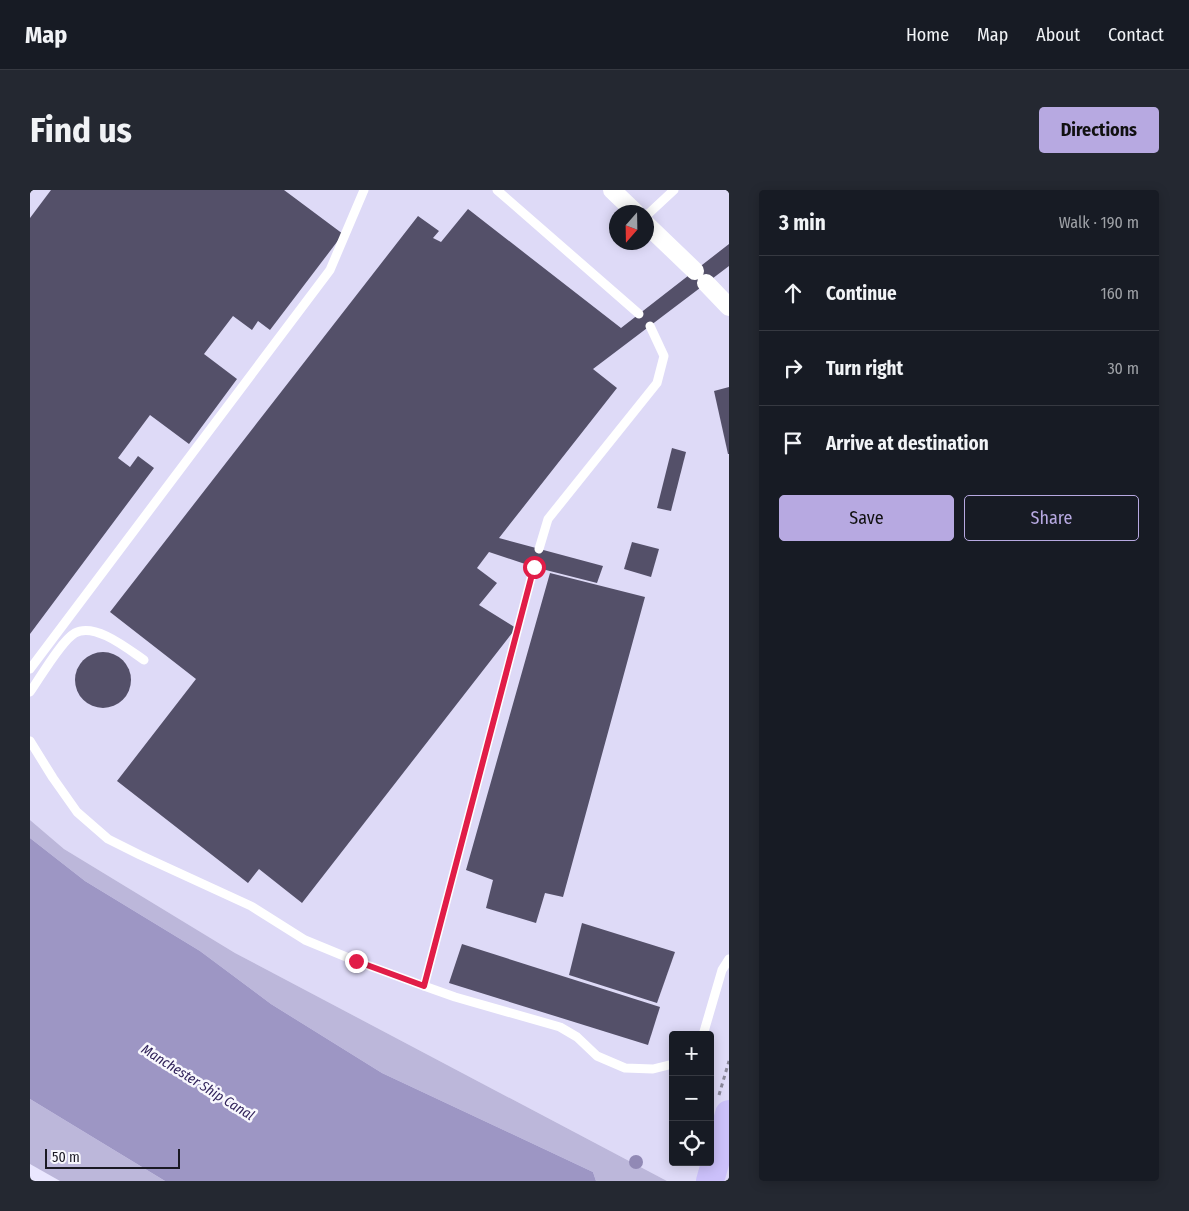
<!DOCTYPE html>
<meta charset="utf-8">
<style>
body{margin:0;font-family:"Fira Sans Condensed",sans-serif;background:#242831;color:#f1f3f6}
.controls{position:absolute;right:15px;bottom:15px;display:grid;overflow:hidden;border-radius:5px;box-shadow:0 2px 12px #0003}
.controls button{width:45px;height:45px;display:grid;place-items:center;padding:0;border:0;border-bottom:1px solid #363941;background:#171b24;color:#f1f3f6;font:25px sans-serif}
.compass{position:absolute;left:579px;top:15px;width:45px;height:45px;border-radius:50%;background:#171b24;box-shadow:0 2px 12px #0003;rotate:200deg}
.scale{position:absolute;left:15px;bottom:12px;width:135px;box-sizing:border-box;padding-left:5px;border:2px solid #1a1923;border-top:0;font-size:14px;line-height:18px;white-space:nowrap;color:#1a1923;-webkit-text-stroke:4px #f8f7fd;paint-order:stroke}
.stop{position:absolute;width:15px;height:15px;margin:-11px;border:4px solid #e11d48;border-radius:50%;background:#fff}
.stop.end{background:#e11d48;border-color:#fff;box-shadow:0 1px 5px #0008}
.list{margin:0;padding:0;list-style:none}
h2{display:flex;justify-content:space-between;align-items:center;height:65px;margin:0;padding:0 20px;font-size:21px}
h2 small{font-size:16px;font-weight:400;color:#9ea1a6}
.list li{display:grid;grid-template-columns:32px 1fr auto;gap:15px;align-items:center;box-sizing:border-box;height:75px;padding:0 20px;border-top:1px solid #363941}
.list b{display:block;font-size:19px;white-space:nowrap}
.list em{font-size:16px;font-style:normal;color:#9ea1a6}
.actions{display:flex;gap:10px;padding:15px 20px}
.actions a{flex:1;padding:11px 0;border:1px solid #b7a9e1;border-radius:5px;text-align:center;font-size:18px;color:#b7a9e1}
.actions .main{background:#b7a9e1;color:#111}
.icon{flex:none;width:28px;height:28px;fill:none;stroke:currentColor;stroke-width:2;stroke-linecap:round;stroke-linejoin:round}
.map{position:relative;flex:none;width:699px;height:991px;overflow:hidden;border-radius:5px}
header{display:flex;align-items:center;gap:30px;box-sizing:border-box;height:70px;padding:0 25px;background:#171b24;border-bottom:1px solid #363941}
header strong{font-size:24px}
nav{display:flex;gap:28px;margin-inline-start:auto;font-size:18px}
.intro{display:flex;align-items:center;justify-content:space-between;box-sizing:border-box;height:120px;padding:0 30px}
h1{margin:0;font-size:35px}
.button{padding:12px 22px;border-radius:5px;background:#b7a9e1;color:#111;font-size:18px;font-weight:700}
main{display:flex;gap:30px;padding:0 30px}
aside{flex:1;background:#171b24;border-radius:5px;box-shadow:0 2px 12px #0003}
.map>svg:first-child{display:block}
.built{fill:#dedaf7;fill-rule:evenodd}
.green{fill:#bcb7da}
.water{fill:#9d96c4}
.building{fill:#545069}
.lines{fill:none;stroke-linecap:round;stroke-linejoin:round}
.path{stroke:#8a889a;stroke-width:3;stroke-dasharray:4 4;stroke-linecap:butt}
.lane{stroke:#fff;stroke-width:9}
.street{stroke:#fff;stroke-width:18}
.primary{stroke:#cbc0fa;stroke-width:28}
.tree{fill:#9189b5}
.route{stroke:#e11d48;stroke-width:6}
.labels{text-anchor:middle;stroke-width:5;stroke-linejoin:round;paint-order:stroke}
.water-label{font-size:14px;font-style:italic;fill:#31235b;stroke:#f8f7fd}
</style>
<header>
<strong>Map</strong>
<nav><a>Home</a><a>Map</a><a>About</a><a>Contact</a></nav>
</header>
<div class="intro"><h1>Find us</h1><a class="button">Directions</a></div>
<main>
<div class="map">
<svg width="699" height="991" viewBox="0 0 699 991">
<rect width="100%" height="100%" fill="#eae7ff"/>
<!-- built -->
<path class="built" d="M0,0H699V991H637L205,763L34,659L0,630ZM586,22H616V52H586ZM643,845H680V972H643Z"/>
<!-- green -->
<g class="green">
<polygon points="0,630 34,659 205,763 637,991 566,991 563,982 352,883 241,814 170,761 55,691 0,648"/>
<polygon points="0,909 135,991 30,991 0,974"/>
</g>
<!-- water -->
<polygon class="water" points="0,648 55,691 170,761 241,814 352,883 563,982 566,991 135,991 0,909"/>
<!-- building -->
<g class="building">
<polygon points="21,0 254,0 313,44 240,140 228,131 222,140 203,126 174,164 207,189 159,254 120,225 88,268 100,277 108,266 124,278 0,444 0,28"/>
<polygon points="438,19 591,138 699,54 699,76 563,179 587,198 469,348 573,376 567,393 504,377 459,362 447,378 467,393 449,415 486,438 272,713 229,679 218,693 87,591 166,489 80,422 388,26 409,41 403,48 411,52"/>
<polygon points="699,197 699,264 698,264 684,201"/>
<polygon points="642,258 656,262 641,321 627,318"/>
<polygon points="602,352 629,359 621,387 594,379"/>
<polygon points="520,383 615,407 533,707 515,703 506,733 456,718 463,690 436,680"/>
<circle cx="73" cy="490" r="28"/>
<polygon points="552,733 645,762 627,813 539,785"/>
<polygon points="432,754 630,817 618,855 419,793"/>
</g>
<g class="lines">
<!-- path -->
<polyline class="path" points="689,905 699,871"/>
<!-- lane -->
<g class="lane">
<polyline points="467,0 609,124"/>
<polyline points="616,26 644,0"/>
<polyline points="509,359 518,329 627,193 634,166 620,136"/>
<polyline points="504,377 394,796 425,807 530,837 547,847 567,866 595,878 623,879 643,874"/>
<polyline points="0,479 300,80 334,0"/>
<path d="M0,502C10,488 31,451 45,443C65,432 98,459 114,470"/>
<polyline points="0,551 23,588 47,622 78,649 110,665 221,716 275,750 326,771 394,796"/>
<polyline points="673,845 692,780 699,769"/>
</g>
<!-- street -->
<g class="street">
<polyline points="582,0 605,22"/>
<polyline points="616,34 665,81"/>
<polyline points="676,93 699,117"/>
</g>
<!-- primary -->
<polyline class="primary" points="680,991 699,924"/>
</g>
<!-- trees -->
<circle class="tree" cx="606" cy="972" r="7"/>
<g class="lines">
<!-- route -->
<polyline class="route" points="326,771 394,796 504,377"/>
</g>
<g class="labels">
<!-- water labels -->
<g class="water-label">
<text transform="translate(168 892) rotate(32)" y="5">Manchester Ship Canal</text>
</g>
</g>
</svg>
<div class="controls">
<button>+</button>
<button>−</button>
<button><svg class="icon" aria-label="locate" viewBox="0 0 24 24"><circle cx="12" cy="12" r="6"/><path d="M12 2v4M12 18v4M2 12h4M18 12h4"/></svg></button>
</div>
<svg class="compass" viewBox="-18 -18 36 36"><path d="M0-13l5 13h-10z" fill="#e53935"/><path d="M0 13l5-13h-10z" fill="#9ea1a6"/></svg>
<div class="scale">50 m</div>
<div class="stop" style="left:504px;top:377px"></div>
<div class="stop end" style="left:326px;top:771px"></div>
</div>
<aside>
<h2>3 min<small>Walk · 190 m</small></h2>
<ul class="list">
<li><svg class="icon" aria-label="ahead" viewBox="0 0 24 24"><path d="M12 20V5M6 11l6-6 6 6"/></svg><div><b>Continue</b></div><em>160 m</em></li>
<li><svg class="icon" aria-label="right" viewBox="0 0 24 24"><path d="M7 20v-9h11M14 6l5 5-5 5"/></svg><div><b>Turn right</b></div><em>30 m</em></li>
<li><svg class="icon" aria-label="arrive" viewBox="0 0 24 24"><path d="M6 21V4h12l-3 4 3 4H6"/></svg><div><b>Arrive at destination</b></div></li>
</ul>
<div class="actions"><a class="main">Save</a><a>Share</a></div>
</aside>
</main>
